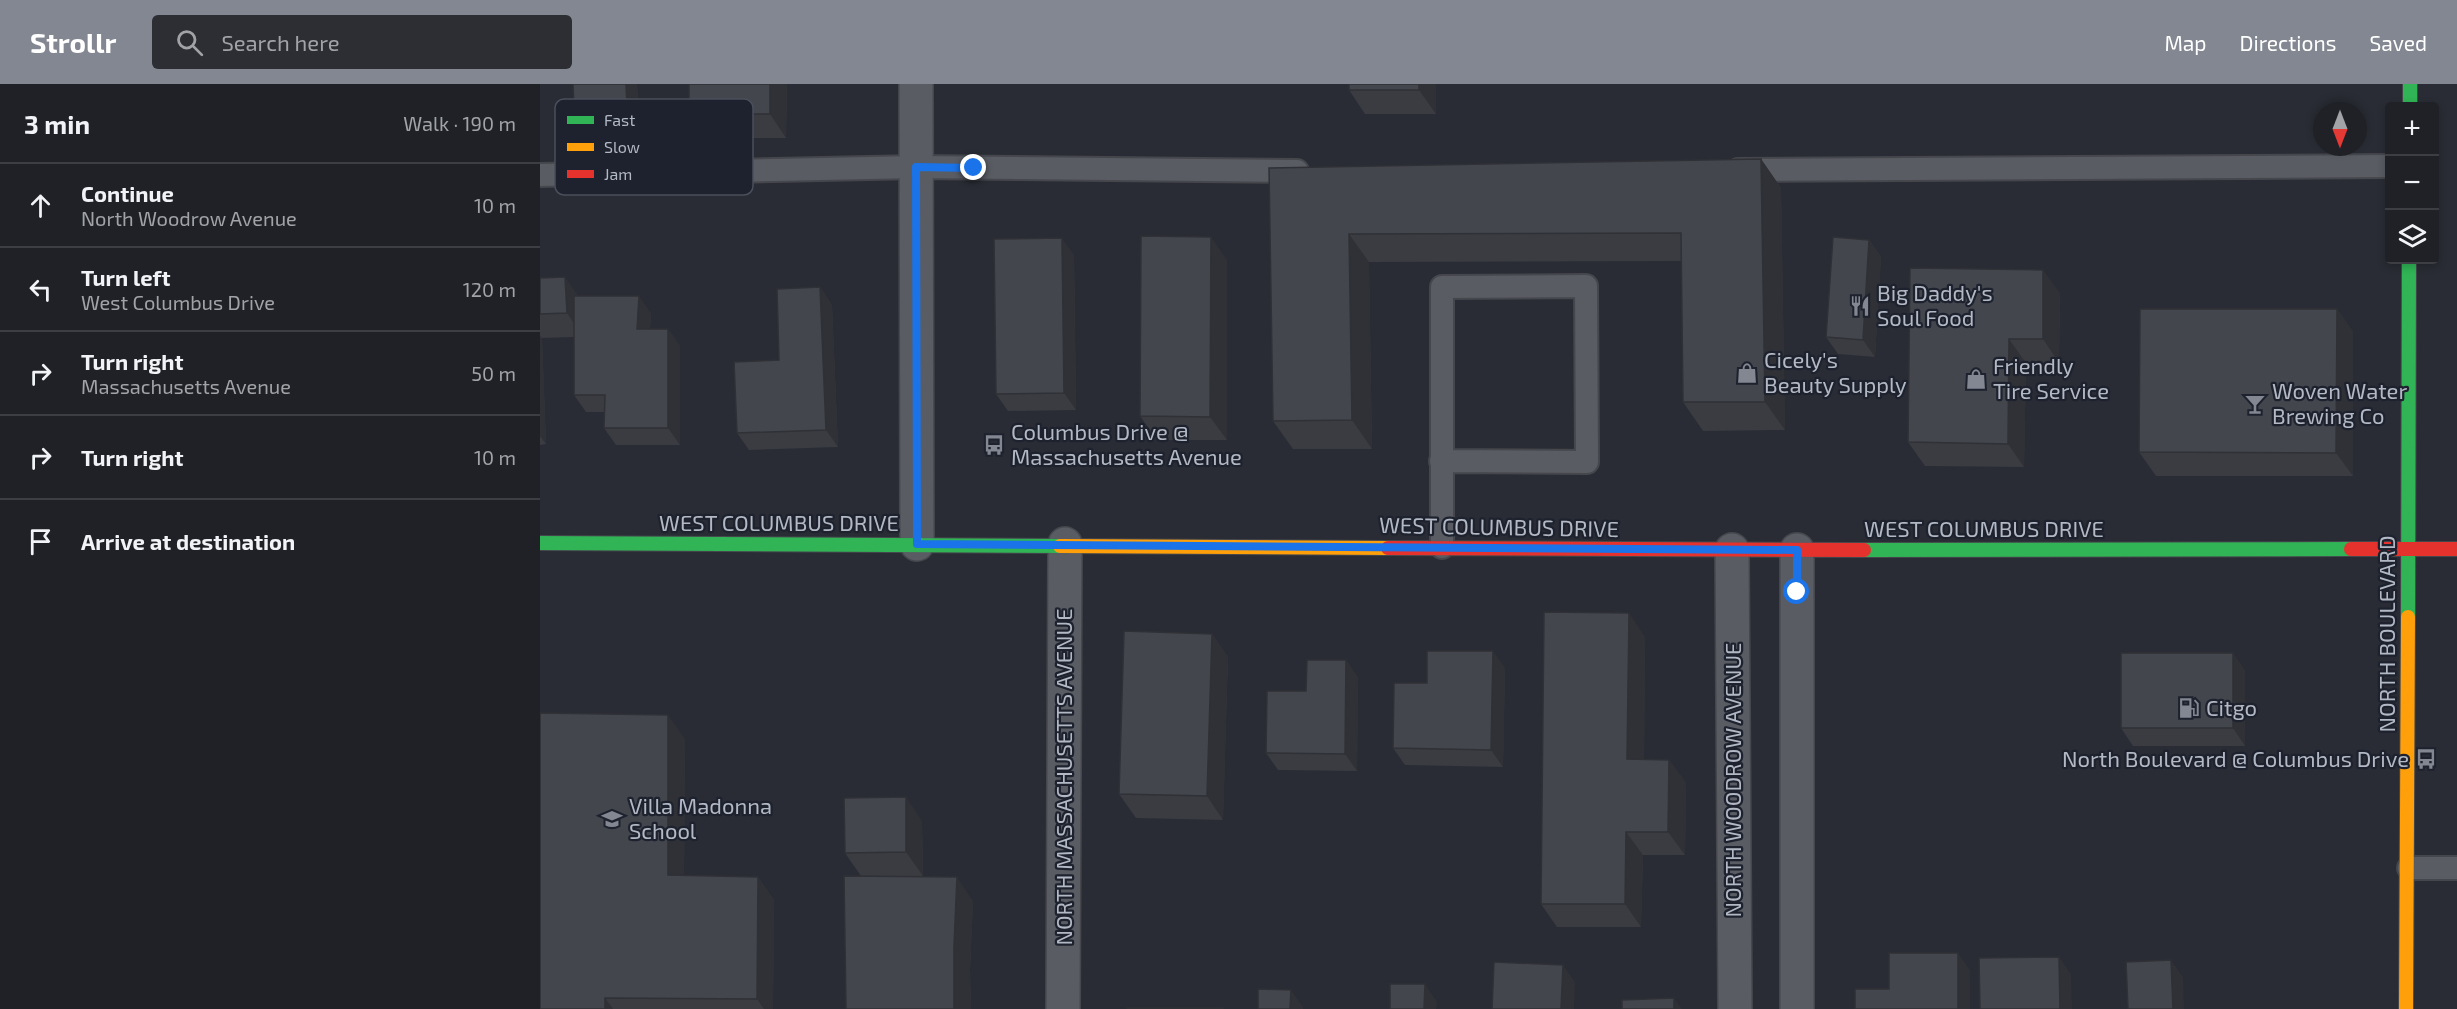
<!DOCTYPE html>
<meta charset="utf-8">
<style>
body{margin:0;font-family:"Exo 2",sans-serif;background:#2c2e33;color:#f1f3f6}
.controls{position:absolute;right:18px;top:18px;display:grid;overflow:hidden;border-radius:6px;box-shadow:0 3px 9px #0003}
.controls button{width:54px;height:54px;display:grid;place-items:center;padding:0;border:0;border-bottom:2px solid #3c3e44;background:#1f2127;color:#f1f3f6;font:30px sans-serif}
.compass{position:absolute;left:1773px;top:18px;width:54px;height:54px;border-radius:50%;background:#1f2127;box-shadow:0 3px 9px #0003;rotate:180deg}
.stop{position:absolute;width:18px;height:18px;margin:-14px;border:4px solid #1a73e8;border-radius:50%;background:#fff}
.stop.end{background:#1a73e8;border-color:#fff;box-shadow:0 2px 6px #0008}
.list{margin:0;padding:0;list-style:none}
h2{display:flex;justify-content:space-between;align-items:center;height:78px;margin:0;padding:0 24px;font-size:26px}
h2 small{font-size:20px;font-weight:400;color:#a1a3a7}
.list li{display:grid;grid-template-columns:39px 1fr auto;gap:18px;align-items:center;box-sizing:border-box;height:84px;padding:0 24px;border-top:2px solid #3c3e44}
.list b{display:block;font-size:22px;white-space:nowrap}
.list p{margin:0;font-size:20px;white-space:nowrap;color:#a1a3a7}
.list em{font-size:20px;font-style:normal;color:#a1a3a7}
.icon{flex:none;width:33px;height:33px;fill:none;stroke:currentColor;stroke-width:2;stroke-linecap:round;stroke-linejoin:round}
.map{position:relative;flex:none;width:1917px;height:925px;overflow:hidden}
header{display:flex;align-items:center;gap:36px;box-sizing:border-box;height:84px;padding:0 30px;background:#838792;color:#fff}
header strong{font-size:28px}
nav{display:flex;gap:33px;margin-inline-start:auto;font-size:21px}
.search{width:420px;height:54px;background:#2c2e33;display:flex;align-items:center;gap:15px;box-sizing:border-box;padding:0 21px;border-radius:6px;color:#a1a3a7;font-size:22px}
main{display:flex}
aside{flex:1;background:#1f2127}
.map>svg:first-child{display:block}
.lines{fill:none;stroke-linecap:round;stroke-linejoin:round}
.lane-casing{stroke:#45474d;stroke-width:26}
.street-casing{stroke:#45474d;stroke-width:36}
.fast-casing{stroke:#45474d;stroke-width:16}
.slow-casing{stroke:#45474d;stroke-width:16}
.jam-casing{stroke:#45474d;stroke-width:16}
.lane{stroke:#595c63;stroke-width:22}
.street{stroke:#595c63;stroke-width:33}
.fast{stroke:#30b455;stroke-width:14}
.slow{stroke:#ff9f0a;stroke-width:14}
.jam{stroke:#e5322d;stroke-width:14}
.wall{fill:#3a3c42}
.shaded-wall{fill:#2f3136}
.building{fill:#43464d;stroke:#2f3136;stroke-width:1.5}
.route{stroke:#1a73e8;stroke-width:8}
.labels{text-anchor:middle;stroke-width:4.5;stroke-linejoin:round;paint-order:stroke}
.poi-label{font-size:22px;fill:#b3b8c5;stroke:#1d222e;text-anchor:start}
.street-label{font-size:22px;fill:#b3b8c5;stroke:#1d222e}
.key{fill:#1d222e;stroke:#4a4f5b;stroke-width:1.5}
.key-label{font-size:16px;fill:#b3b8c5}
</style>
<header>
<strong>Strollr</strong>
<div class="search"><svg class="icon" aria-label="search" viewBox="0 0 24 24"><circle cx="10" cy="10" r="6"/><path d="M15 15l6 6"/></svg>Search here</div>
<nav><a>Map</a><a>Directions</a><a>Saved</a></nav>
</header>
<main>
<aside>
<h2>3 min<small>Walk · 190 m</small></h2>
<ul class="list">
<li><svg class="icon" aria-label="ahead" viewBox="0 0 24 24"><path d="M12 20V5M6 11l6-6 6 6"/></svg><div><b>Continue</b><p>North Woodrow Avenue</p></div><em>10 m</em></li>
<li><svg class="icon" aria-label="left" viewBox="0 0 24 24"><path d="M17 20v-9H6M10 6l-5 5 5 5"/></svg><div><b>Turn left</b><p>West Columbus Drive</p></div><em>120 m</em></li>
<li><svg class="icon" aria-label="right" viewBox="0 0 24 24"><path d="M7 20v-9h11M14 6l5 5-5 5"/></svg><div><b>Turn right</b><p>Massachusetts Avenue</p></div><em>50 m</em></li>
<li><svg class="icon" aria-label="right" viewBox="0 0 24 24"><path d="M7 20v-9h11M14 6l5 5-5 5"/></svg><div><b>Turn right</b></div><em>10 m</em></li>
<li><svg class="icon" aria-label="arrive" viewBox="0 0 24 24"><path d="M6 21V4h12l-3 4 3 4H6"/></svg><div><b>Arrive at destination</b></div></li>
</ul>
</aside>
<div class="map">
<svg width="1917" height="925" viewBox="0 0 1917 925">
<rect width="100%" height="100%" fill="#292c34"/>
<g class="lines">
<!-- lane casing -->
<g class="lane-casing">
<g id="lane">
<polyline points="1198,86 1850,82"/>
<polyline points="0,91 376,83 757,87"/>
<polyline points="901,377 1047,378 1046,202 902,203 902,463"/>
<polyline points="1869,784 1917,784"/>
</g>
</g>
<!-- street casing -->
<g class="street-casing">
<g id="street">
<polyline points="376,0 377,460"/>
<polyline points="1192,466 1195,925"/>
<polyline points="1257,466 1257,925"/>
<polyline points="523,925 525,460"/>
</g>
</g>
<!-- fast casing -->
<g class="fast-casing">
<g id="fast">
<polyline points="1870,0 1870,22"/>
<polyline points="0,459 520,462"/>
<polyline points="1324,466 1811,465"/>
<polyline points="1868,533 1869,176"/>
</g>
</g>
<!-- slow casing -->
<g class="slow-casing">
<g id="slow">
<polyline points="520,462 848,464"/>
<polyline points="1866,925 1868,533"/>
</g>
</g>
<!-- jam casing -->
<g class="jam-casing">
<g id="jam">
<polyline points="848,464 1324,466"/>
<polyline points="1811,465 1917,465"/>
</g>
</g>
<!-- lane -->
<use href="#lane" class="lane"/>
<!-- street -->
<use href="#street" class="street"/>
<!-- fast -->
<use href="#fast" class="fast"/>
<!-- slow -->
<use href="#slow" class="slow"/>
<!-- jam -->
<use href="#jam" class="jam"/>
</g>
<!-- wall -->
<g class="wall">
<polygon points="97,0 100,60 47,64 35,46"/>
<polygon points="247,0 246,54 165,54 149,30"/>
<polygon points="809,0 896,0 896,30 825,30 809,6"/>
<polygon points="1221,75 1241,104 1245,346 1163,347 1143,318 1141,177 829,178 832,365 753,365 733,337 729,84"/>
<polygon points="1329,156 1341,173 1335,273 1298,270 1286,253"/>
<polygon points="534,171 536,326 468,327 456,310"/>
<polygon points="687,176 687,356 617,356 600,332"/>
<polygon points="1370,184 1520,209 1519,279 1486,279 1484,383 1385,382 1368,358"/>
<polygon points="0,194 38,212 111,229 110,245 128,245 140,262 140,361 76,361 64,344 64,328 46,328 34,311 34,253 2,254 6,360 0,361"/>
<polygon points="280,203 292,221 298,363 209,366 197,349"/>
<polygon points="1797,225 1813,248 1813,392 1616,392 1599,368"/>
<polygon points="672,550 688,573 683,736 596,734 579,710"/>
<polygon points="1105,553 1104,675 1129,676 1146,699 1145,771 1103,771 1101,843 1017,843 1001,820"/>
<polygon points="806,576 818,594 817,687 738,686 726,669 766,607"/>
<polygon points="965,584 963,683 865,681 853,664 887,599"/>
<polygon points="1705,586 1705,662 1593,662 1581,644"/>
<polygon points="145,655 144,791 218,793 234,816 233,925 0,925"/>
<polygon points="382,737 383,792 336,792 433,817 430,886 431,925 306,925 321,792 305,769"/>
</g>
<!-- shaded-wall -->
<g class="shaded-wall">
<polygon points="86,0 97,0 100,60 88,43"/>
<polygon points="230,0 247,0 246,54 230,30"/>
<polygon points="879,0 896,0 896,30 879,6"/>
<polygon points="1221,75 1241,104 1245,346 1225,318"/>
<polygon points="809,150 829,178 832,365 812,336"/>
<polygon points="671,153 687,176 687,356 670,333"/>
<polygon points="522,154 534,171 536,326 524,309"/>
<polygon points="1329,156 1341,173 1335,273 1323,256"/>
<polygon points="1503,186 1520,209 1519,279 1503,255"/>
<polygon points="25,193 42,217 43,253 27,229"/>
<polygon points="280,203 292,221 298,363 286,346"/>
<polygon points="99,212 111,229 109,262 97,245"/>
<polygon points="1797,225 1813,248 1813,392 1796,369"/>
<polygon points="128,245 140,262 140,361 128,344"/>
<polygon points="0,252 2,254 6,360 0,352"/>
<polygon points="1469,255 1486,279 1484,383 1468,360"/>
<polygon points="1089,529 1105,553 1104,698 1087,675"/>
<polygon points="672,550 688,573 683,736 667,712"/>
<polygon points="953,567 965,584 963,683 951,666"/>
<polygon points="1693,569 1705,586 1705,662 1693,644"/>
<polygon points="806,576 818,594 817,687 805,670"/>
<polygon points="128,631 145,655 144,815 128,791"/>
<polygon points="1129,676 1146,699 1145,771 1128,748"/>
<polygon points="366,713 382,737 383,792 366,768"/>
<polygon points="1086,748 1103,771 1101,843 1085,820"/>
<polygon points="218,793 234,816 233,925 224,925 217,915"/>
<polygon points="417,793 433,817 430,886 431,925 414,925 414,862"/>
<polygon points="1418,869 1430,886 1430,925 1418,925"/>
<polygon points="1519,873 1531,890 1532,925 1520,925"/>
<polygon points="1631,876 1643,893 1644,925 1633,925"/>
<polygon points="1023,881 1035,898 1034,925 1021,925"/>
<polygon points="885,900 897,918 896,925 884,925"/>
<polygon points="751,906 763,923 763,925 750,925"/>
<polygon points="65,914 73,925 65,925"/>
<polygon points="1134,914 1142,925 1134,925"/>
</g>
<!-- building -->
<g class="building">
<polygon points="33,0 86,0 88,43 35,46"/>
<rect x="149" y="0" width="81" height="30"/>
<rect x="809" y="0" width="70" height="6"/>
<polygon points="1221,75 1225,318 1143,318 1141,149 809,150 812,336 733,337 729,84"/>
<polygon points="601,152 671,153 670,333 600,332"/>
<polygon points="1293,153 1329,156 1323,256 1286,253"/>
<polygon points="522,154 524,309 456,310 454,155"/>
<polygon points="1370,184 1503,186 1503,255 1469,255 1468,360 1368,358"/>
<polygon points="25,193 27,229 0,230 0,194"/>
<polygon points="280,203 286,346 197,349 194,278 239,276 237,205"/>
<polygon points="34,212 99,212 97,245 128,245 128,344 64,344 65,311 34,311"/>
<polygon points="1600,225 1797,225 1796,369 1599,368"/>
<polygon points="1004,528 1089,529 1087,675 1129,676 1128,748 1086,748 1085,820 1001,820"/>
<polygon points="584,547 672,550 667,712 579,710"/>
<polygon points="887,567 953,567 951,666 853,664 854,599 887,599"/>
<rect x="1581" y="569" width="112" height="75"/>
<polygon points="767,576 806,576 805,670 726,669 727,607 766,607"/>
<polygon points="0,629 128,631 128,791 218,793 217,915 65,914 65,925 0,925"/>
<polygon points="366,713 366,768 305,769 304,714"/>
<polygon points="304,792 417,793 414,862 414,925 306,925"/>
<polygon points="1349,869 1418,869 1418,925 1315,925 1315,905 1349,905"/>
<polygon points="1519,873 1520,925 1440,925 1439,874"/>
<polygon points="1631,876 1633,925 1588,925 1586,878"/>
<polygon points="954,878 1023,881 1021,925 952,925"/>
<polygon points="850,900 885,900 884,925 850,925"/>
<polygon points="718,905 751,906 750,925 718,925"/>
<polygon points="1134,914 1134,925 1082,925 1082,916"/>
<rect x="587" y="924" width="96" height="1"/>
</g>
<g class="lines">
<!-- route -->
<polyline class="route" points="434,84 376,83 377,460 1257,466 1257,508"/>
</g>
<!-- icons -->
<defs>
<g id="restaurant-bare" transform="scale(1.62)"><path d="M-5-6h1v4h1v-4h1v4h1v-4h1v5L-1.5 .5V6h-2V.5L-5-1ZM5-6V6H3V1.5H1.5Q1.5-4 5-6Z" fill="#838792" stroke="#1d222e" stroke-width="2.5" paint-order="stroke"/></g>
<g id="shop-bare" transform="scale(1.62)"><path d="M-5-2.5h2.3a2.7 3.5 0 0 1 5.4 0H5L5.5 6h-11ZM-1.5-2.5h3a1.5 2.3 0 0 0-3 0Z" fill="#838792" stroke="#1d222e" stroke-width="2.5" paint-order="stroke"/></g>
<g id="bar-bare" transform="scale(1.62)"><path d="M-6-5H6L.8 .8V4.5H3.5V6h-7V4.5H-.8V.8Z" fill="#838792" stroke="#1d222e" stroke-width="2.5" paint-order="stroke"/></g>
<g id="bus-bare" transform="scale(1.62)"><path d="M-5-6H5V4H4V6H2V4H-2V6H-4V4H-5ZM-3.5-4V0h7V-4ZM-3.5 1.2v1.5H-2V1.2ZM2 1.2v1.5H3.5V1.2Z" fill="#838792" stroke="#1d222e" stroke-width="2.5" paint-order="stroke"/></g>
<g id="fuel-bare" transform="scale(1.62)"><path d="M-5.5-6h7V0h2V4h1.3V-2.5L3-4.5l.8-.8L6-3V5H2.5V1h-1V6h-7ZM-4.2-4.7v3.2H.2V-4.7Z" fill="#838792" stroke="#1d222e" stroke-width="2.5" paint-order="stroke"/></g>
<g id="school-bare" transform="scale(1.62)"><path d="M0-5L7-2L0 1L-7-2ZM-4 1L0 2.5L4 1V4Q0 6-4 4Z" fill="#838792" stroke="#1d222e" stroke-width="2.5" paint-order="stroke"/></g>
</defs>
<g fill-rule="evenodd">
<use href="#restaurant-bare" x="1320" y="222"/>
<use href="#shop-bare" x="1207" y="289"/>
<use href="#shop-bare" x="1436" y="295"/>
<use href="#bar-bare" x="1715" y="320"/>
<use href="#bus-bare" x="454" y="361"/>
<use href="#fuel-bare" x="1649" y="624"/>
<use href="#bus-bare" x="1886" y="675"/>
<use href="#school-bare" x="72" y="735"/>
</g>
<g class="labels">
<!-- poi labels -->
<g class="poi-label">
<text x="1337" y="217">Big Daddy's<tspan x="1337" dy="25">Soul Food</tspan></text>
<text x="1224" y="284">Cicely's<tspan x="1224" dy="25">Beauty Supply</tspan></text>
<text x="1453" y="290">Friendly<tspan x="1453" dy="25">Tire Service</tspan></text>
<text x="1732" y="315">Woven Water<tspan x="1732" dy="25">Brewing Co</tspan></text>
<text x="471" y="356">Columbus Drive @<tspan x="471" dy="25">Massachusetts Avenue</tspan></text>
<text x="1666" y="632">Citgo</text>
<text x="1869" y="683" text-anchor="end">North Boulevard @ Columbus Drive</text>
<text x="89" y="730">Villa Madonna<tspan x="89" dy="25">School</tspan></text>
</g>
<!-- street labels -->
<g class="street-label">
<text x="239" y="447">WEST COLUMBUS DRIVE</text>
<text transform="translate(959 443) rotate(1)" y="8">WEST COLUMBUS DRIVE</text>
<text x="1444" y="453">WEST COLUMBUS DRIVE</text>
<text transform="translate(1847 550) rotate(-90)" y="8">NORTH BOULEVARD</text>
<text transform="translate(524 693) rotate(-90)" y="8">NORTH MASSACHUSETTS AVENUE</text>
<text transform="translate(1193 696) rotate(-90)" y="8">NORTH WOODROW AVENUE</text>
</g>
</g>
<!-- legend -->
<rect x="15" y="15" width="198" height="96" rx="9" class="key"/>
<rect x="27" y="32" width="27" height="8" fill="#30b455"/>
<rect x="27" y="59" width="27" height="8" fill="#ff9f0a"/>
<rect x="27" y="86" width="27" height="8" fill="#e5322d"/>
<g class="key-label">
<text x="64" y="42">Fast</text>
<text x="64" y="69">Slow</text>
<text x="64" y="96">Jam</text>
</g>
</svg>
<div class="controls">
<button>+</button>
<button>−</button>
<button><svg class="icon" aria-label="layers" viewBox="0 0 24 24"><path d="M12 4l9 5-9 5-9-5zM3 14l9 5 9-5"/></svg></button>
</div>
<svg class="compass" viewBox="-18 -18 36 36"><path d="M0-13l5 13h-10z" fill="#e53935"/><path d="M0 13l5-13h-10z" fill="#a1a3a7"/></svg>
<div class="stop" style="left:1257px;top:508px"></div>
<div class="stop end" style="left:434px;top:84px"></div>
</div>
</main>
